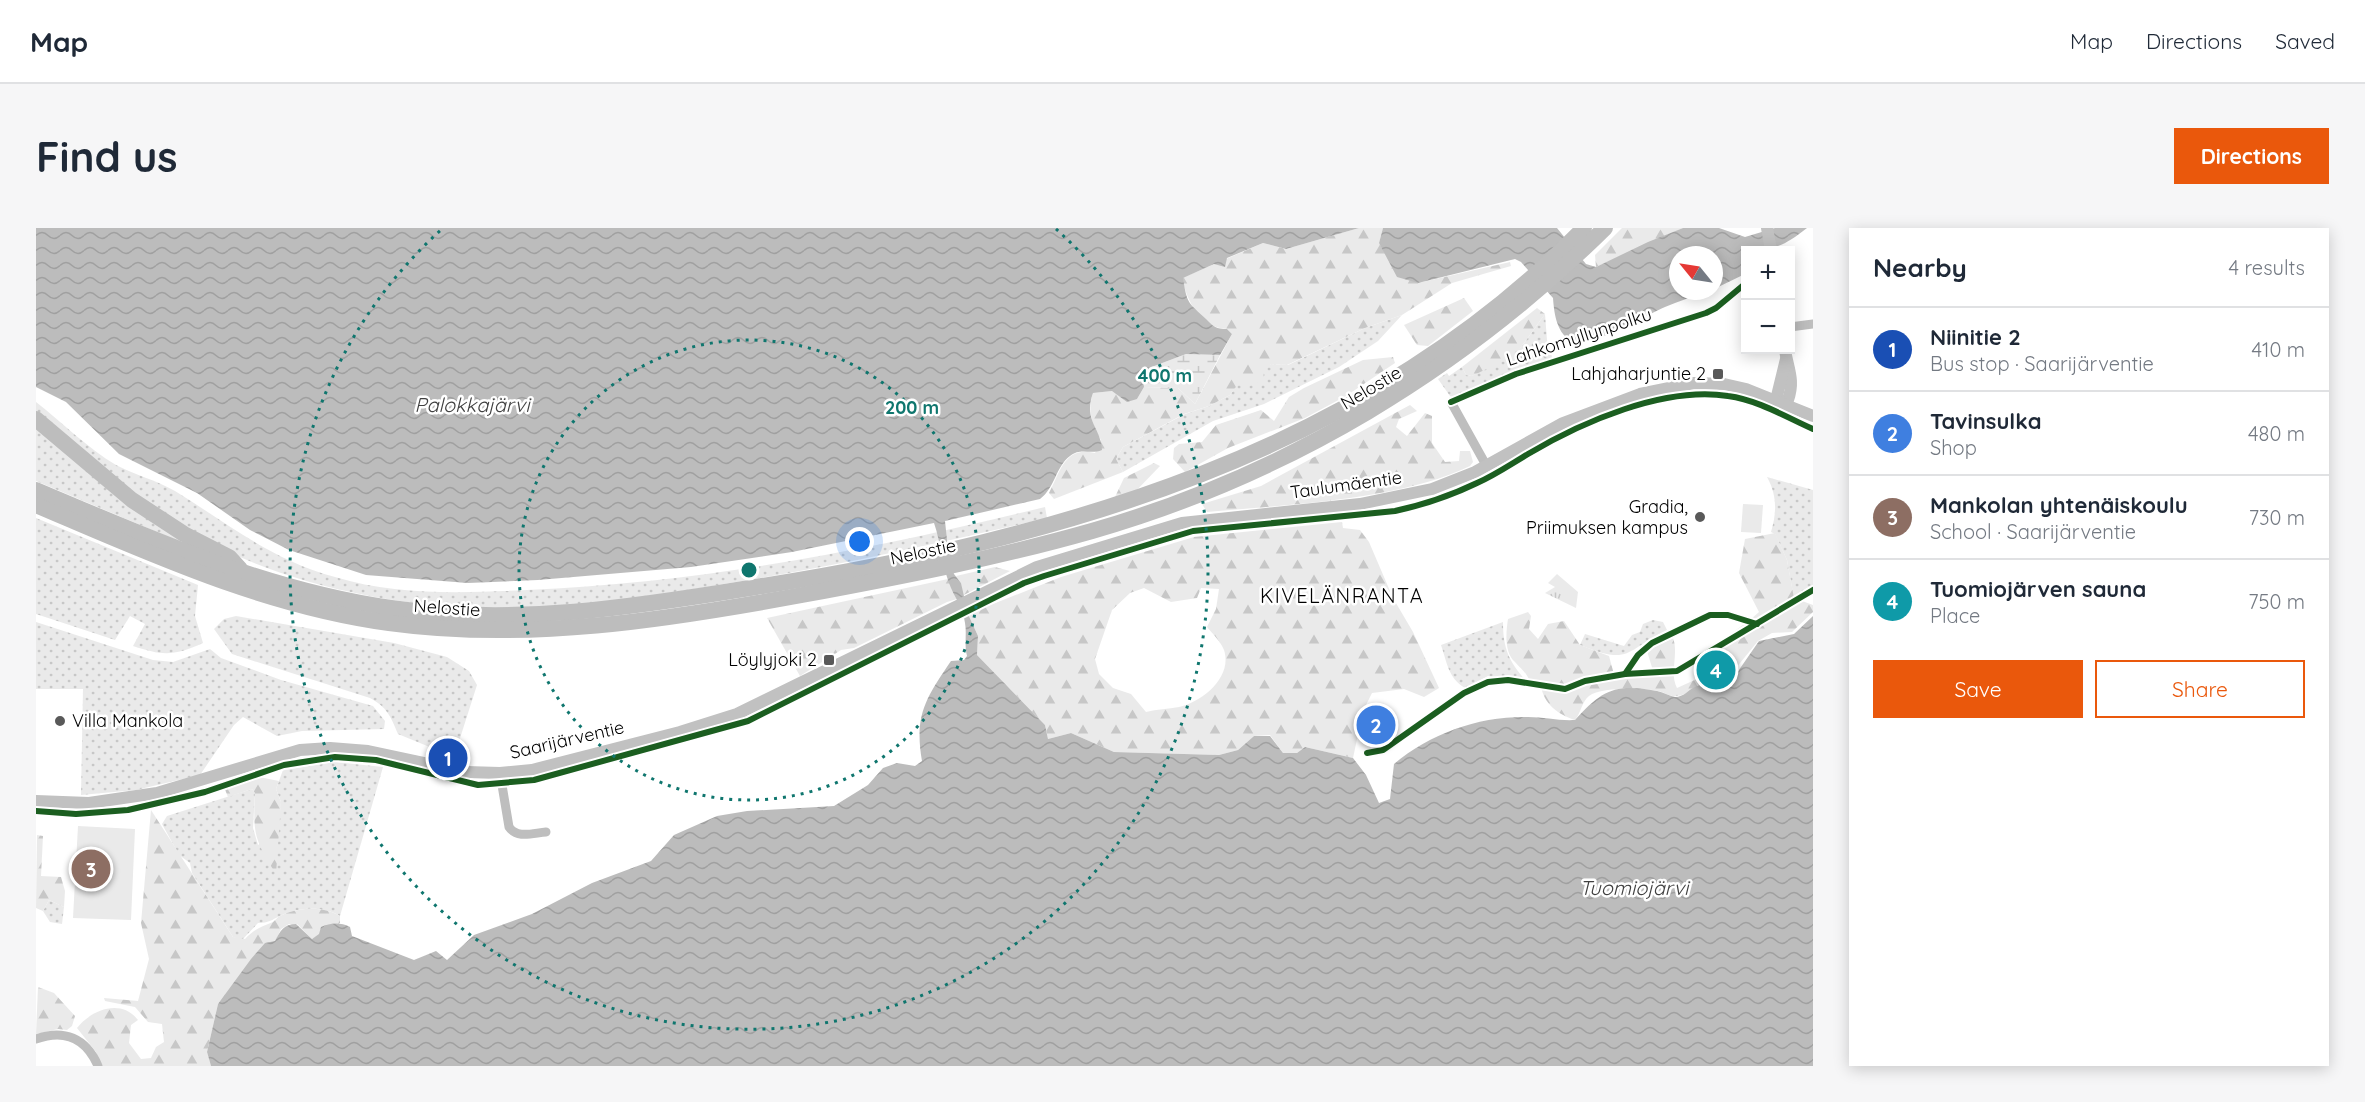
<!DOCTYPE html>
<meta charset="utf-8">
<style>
body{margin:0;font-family:Quicksand,sans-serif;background:#f6f6f7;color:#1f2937}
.controls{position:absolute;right:18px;top:18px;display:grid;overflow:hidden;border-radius:0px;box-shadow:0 3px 15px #0003}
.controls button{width:54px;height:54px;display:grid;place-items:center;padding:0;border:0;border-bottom:2px solid #e0e1e3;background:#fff;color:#1f2937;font:30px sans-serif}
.compass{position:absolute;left:1633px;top:18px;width:54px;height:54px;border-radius:50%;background:#fff;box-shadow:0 3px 15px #0003;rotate:300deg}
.you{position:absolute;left:824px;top:314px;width:21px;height:21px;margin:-15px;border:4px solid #fff;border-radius:50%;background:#1a73e8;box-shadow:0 0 0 9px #1a73e833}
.badge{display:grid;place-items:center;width:39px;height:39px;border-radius:50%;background:#ea580c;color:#fff;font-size:20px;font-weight:700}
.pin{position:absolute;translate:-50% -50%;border:3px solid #fff;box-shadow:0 2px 6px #0006}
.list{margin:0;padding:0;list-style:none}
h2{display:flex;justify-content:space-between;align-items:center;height:78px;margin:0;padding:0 24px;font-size:26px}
h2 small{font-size:20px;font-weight:400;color:#747a83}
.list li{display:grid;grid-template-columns:39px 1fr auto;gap:18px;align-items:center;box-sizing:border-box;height:84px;padding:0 24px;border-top:2px solid #e0e1e3}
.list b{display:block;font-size:22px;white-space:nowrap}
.list p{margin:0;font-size:20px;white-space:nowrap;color:#747a83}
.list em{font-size:20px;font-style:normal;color:#747a83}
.actions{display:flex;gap:12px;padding:18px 24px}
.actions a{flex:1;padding:14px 0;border:2px solid #ea580c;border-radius:0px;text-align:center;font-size:21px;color:#ea580c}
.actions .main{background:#ea580c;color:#fff}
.map{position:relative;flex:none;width:1777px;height:838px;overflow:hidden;border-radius:0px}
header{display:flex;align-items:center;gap:36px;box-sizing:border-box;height:84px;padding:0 30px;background:#fff;border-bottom:2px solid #e0e1e3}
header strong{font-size:28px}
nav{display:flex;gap:33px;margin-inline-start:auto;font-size:21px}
.intro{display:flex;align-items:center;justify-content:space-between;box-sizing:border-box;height:144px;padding:0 36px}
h1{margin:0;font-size:42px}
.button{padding:15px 27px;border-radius:0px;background:#ea580c;color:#fff;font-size:21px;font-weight:700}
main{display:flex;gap:36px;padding:0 36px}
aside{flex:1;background:#fff;border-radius:0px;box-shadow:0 3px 15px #0003}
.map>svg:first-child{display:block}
.grass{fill:url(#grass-dots)}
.forest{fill:url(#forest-firs);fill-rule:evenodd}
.wetland{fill:url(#wetland-marsh)}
.park{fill:url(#park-tufts)}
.pitch{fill:#eaeaea}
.water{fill:url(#water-waves)}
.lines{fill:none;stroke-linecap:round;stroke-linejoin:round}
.street{stroke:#bebebe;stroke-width:9}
.secondary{stroke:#c1c1c1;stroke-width:12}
.highway{stroke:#bdbdbd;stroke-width:16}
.cycleway-casing{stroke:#fff;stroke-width:10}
.cycleway{stroke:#1b5e20;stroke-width:6}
.ring{fill:none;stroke:#0f766e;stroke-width:3;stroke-dasharray:3 6}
.poi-dot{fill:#595959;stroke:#fff;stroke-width:2}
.labels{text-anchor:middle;stroke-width:5;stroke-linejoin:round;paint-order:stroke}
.street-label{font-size:18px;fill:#000;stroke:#fff}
.poi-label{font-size:18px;fill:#000;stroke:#fff;text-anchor:end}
.water-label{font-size:20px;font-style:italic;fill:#404040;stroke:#fff}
.neighbourhood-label{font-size:20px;letter-spacing:1.5px;fill:#000;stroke:#fff}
.centre{fill:#0f766e;stroke:#fff;stroke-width:3}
.ring-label{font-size:18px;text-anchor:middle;font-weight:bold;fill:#0f766e;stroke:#fff;stroke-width:5;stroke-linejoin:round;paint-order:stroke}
</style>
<header>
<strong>Map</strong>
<nav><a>Map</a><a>Directions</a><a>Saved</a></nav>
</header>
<div class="intro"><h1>Find us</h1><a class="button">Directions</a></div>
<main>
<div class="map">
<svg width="1777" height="838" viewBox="0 0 1777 838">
<defs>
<pattern id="grass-dots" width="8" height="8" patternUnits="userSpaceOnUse" patternTransform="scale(1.5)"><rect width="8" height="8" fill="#eaeaea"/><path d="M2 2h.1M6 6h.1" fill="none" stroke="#c7c7c7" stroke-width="1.8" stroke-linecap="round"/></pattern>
<pattern id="forest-firs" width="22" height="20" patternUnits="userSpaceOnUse" patternTransform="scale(1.5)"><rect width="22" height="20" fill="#eaeaea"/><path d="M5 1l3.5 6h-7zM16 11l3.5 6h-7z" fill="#c7c7c7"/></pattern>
<pattern id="wetland-marsh" width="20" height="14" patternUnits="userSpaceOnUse" patternTransform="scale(1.5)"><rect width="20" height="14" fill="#eaeaea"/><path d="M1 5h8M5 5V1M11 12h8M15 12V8" fill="none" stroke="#c7c7c7"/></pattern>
<pattern id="park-tufts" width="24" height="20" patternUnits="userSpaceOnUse" patternTransform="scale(1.5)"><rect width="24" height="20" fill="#eaeaea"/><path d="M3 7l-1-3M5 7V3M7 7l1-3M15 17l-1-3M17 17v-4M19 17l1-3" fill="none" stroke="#c7c7c7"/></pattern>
<pattern id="water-waves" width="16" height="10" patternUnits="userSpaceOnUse" patternTransform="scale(1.5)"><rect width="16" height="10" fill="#bcbcbc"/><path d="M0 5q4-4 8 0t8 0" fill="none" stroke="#a0a0a0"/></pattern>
</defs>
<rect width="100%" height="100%" fill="#fff"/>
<!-- grass -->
<g class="grass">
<polygon points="1509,86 1511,112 1516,129 1514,133 1461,150 1419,170 1414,168 1402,151 1411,145 1413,148 1426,139 1430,147 1436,148 1485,119"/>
<polygon points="1366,87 1342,113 1303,139 1228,176 1177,193 1087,244 1080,231 1087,219 1149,186 1173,178 1194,167 1202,155 1235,136 1252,137 1329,100"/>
<path d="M0,174C26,194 51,220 80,237C99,247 120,252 139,263C194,297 234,331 299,349C361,368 427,365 491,362C666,355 839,321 1009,279L1011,290C907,314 805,337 700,354C615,368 524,385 438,380C353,376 265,358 188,322C119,289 60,234 0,187Z"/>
<polygon points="0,197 159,320 0,253"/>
<path d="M1731,249L1777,262V360L1758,371L1751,332L1739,306L1735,304C1741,284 1741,267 1731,249Z"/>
<path d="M0,290L162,357L159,388L167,415C138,428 127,428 97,418L109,396L94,388L79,412L0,386Z"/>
<path d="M200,388L358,415L411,429L433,443L441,457L418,529L362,506C355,489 351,479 334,470L196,426L178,401L188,391Z"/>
<path d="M1617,392L1627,394L1631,402C1588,423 1595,438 1544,417L1549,406L1588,418L1596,407L1604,404L1607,396Z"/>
<polygon points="0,394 117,432 137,434 174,421 185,430 245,452 337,478 349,493 348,501 266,503 241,508 207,489 198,497 164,547 100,562 45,567 47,461 0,461"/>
<path d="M1467,394C1467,421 1473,433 1490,453L1452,448L1429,460C1412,450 1411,434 1405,417Z"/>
<path d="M299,534L347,539L304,688C287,678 263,679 244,688C235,692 233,695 222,695L206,712L197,709L156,645L154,635L143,627L126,596L131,588L216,561L219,565L217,600L222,617L242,602L245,574L240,561L247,542Z"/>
<polygon points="13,672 28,679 26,696 14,694 7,683"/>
</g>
<!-- forest -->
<g class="forest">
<path d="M1323,0H1347L1343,15L1382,55L1474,34L1475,38L1416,55L1366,87L1329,100L1251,137L1235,136L1228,142L1227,153L1210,159L1202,156L1194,167L1173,178L1148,186L1087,219L1080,231L1087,244L1018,271L1013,265C1025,242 1029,218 1059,225L1065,212C1056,196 1051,183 1057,165L1076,163L1101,171L1108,159L1142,160L1159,176L1196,106L1191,101C1165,100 1151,74 1146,50L1227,15L1250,21Z"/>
<polygon points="1586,0 1647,0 1560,39 1559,27"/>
<polygon points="1428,70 1437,83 1392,118 1381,117 1368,97"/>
<polygon points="1501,80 1509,86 1485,119 1471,131 1436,148 1430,147 1426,139"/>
<polygon points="1357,129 1359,135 1310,168 1269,190 1192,220 1149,244 1137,231 1138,220 1143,216 1166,214 1180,197 1225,182 1238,193 1253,169 1268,160 1327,132"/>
<path d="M1374,177L1381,183L1363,191L1360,199L1371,208L1389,185L1396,188V215L1409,234L1423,233L1424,223H1434L1437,234L1434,238C1365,272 1248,277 1171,284L1166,276L1225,258Z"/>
<polygon points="1118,235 1124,238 1098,265 1079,269 1088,250"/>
<path d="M1306,294L1307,300L1324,302L1333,314L1357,370L1377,404L1403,460L1388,469L1368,461L1336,465L1327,483L1317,530L1269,519L1261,525H1247L1234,507L1218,508L1202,522L1183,527L1078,524L1035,505L1012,511L1009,497L941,427L942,408L932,386L1025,349L1158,309ZM1108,360L1135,374L1161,370L1165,360L1183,361L1180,381L1171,399C1177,406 1185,414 1188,422C1197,449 1166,474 1143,479C1132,481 1121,481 1110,484L1095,466L1077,460L1063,446L1059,431L1076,382L1094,365Z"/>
<path d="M1739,305L1751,332L1758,370L1777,377V384L1756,404L1736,405L1722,413L1700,440L1680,444L1669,425C1686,410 1706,400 1723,384L1703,345L1709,311Z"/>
<polygon points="959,339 974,343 926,368 925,355 920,348"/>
<polygon points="912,351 921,371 911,374 818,420 805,422 764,448 731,390"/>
<path d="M1492,384L1495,388L1493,401L1502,411L1512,396L1528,393L1544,417L1573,428L1579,450L1618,446L1611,423L1637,410C1643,426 1633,445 1641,460L1663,450L1669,456C1658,459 1651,468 1640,468C1634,469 1628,464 1622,463C1608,460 1565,459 1553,468C1546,473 1545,485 1539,492C1523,487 1507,476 1505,457L1494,453C1489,443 1486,442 1479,434C1468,425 1470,404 1472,391Z"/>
<path d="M223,549L243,553L240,561L245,574L240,646C218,611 217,606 219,565L216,561L192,569L188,559Z"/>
<path d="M115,582L197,709L209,711C218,701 225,699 237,694C240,692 241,689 244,688C263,679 287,678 304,688V695L276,711L261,696H253L245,701L239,714L182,776L171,824L175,838H64L60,824L41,800C55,782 85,770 102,792L95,797L93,815L105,831L115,830L120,819L128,814L126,796L112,794L99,779L69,773L68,770L102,773L113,731L105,695Z"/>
<polygon points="1,607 7,608 5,648 25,649 29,663 28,679 13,672 7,683 0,680"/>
<polygon points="2,759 18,765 39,788 36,798 31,802 22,801 0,806"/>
</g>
<!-- wetland -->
<polygon class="wetland" points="1150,126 1184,127 1159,176 1142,160 1108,159 1107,150 1113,140"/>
<!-- park -->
<polygon class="park" points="1521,346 1542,364 1540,380 1509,365 1519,359 1512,355"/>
<!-- pitch -->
<g class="pitch">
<polygon points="1707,276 1727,277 1725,305 1705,304"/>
<polygon points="42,598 99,601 95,692 37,690"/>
</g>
<!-- water -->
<g class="water">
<path d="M0,0H1323L1250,21L1227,15L1191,30L1189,39L1178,36L1147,50C1151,76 1152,74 1170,91C1178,99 1180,101 1191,101L1196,106L1184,127L1150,126L1113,140L1107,150L1108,159L1101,171L1091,174L1076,163L1057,165C1047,193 1065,199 1066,222C1054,227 1045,219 1034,228C1020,238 1019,260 1004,271L909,293L913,331L918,346L925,355L932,386L942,408L941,427L1009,497L1012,511L1035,505L1078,524L1183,527L1202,522L1218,508H1234L1247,525H1261L1269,519L1317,530L1330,547L1343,575L1354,571L1358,536C1395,505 1443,488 1492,489C1508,489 1523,493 1539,492C1566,462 1579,455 1621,463C1627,464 1633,468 1639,469C1648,469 1652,462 1659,459C1670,453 1684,456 1696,452L1723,413L1758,406L1777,388V838H175L171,824L182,776L215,731L229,715L239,713C244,703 248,696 260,696L276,711L283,706L285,699C294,695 304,694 314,699L316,708L378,732L400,723L411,732L438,707L496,686L556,655L615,633L638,607L681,588L711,583L798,578L832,557L847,540L861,535L879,538L886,533C878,487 890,470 915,433L928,432L931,428C928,416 931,406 929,395C927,379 918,369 913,355C906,336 905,315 898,295L756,324L655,339L502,352L432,355L330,347L253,322L214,302L161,265L83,226L30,174L0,159Z"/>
<path d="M1347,0H1521L1550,36L1560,39L1612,14L1647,0H1683L1709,9L1739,0H1771C1748,18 1739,22 1710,22L1709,46L1678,61V27H1642V63H1673C1658,68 1643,73 1629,79C1610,87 1552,123 1534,112C1520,104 1518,83 1517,70L1485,34L1479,31L1382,55L1361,49L1343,15Z"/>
</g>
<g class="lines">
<!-- street -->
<g class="street">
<polyline points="1754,99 1777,96"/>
<polyline points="1415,174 1450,237"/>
<path d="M464,545L473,599C481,611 497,605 510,604"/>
<path d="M0,811C28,801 50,810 62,838"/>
</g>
<!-- secondary -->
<g class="secondary">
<polyline points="1731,0 1735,22"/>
<path d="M1749,122C1752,141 1759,152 1752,172"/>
<polyline points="1744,174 1741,168 1750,131"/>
<polyline points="0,573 53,575 121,565 264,522 294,520 332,523 430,544 464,545 496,542 644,504 701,486 1001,339 1146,295 1324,276 1396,261 1439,244 1527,195 1604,166 1658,155 1688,156 1710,161 1777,188"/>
</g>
<!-- highway -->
<g class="highway">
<polyline points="0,191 96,272 148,306 193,329 204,341"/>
<path d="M0,262C116,311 229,362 355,380C478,398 599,379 720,359C1023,311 1328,226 1548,0"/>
<path d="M0,277C115,326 228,378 353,395C491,414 630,392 766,367C863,349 961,330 1056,303C1251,247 1425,142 1569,0"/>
</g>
<!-- cycleway casing -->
<g class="cycleway-casing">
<g id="cycleway">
<polyline points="1415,174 1480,146 1670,85 1680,80 1710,55"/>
<polyline points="1589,446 1641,443 1777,362"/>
<polyline points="1331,525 1347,522 1428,465 1452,454 1472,452 1529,461 1549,453 1589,446 1602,427 1616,415 1674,387 1692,387 1721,396"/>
<path d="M0,583L40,586L92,582L169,564L248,537L299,529L340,532L442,557L498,552L712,493L988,355L1008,348L1157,303L1359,283C1387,277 1414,268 1441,255C1459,247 1475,236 1492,226C1546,194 1628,158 1692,168C1722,172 1750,189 1777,201"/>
</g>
</g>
<!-- cycleway -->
<use href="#cycleway" class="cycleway"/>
</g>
<!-- distance rings -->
<g class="ring">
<circle cx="713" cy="342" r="230"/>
<path d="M1020 1A459 459 0 1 1 406 1"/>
</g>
<!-- markers -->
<g class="poi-dot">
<rect x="1676" y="140" width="12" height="12" rx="3"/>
<circle cx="1664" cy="289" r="6"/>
<rect x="787" y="426" width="12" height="12" rx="3"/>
<circle cx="24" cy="493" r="6"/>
</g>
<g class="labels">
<!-- street labels -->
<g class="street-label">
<text transform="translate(1543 109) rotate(-18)" y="6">Lahkomyllynpolku</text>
<text transform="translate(1335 160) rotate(-31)" y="6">Nelostie</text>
<text transform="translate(1310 257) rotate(-8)" y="6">Taulumäentie</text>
<text transform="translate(887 324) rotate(-12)" y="6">Nelostie</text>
<text transform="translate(411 380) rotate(4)" y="6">Nelostie</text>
<text transform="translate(531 512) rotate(-13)" y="6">Saarijärventie</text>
</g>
<!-- poi labels -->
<g class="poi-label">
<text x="1670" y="152">Lahjaharjuntie 2</text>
<text x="1652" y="285">Gradia,<tspan x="1652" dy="21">Priimuksen kampus</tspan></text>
<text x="781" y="438">Löylyjoki 2</text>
<text x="36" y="499" text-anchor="start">Villa Mankola</text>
</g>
<!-- water labels -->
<g class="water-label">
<text x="436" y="184">Palokkajärvi</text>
<text x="1598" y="667">Tuomiojärvi</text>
</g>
<!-- neighbourhood labels -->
<g class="neighbourhood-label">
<text x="1306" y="375">KIVELÄNRANTA</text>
</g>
</g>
<circle cx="713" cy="342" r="9" class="centre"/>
<g class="ring-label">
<text x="1129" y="154">400 m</text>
<text x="876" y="186">200 m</text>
</g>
</svg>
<div class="controls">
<button>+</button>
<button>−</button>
</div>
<svg class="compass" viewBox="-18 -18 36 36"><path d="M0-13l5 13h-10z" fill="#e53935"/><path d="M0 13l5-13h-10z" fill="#747a83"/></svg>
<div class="you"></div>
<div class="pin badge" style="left:412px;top:530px;background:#1a4fb4">1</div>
<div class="pin badge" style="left:1340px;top:497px;background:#3f7fe0">2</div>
<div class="pin badge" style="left:55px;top:641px;background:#8d6e63">3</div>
<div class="pin badge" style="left:1680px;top:442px;background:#0f9aa8">4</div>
</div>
<aside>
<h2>Nearby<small>4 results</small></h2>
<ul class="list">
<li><span class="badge" style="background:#1a4fb4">1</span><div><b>Niinitie 2</b><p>Bus stop · Saarijärventie</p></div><em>410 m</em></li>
<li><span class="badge" style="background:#3f7fe0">2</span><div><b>Tavinsulka</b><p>Shop</p></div><em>480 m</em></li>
<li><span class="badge" style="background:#8d6e63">3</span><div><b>Mankolan yhtenäiskoulu</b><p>School · Saarijärventie</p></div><em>730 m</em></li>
<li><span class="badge" style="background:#0f9aa8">4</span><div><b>Tuomiojärven sauna</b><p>Place</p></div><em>750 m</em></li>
</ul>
<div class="actions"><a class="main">Save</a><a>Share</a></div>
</aside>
</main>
